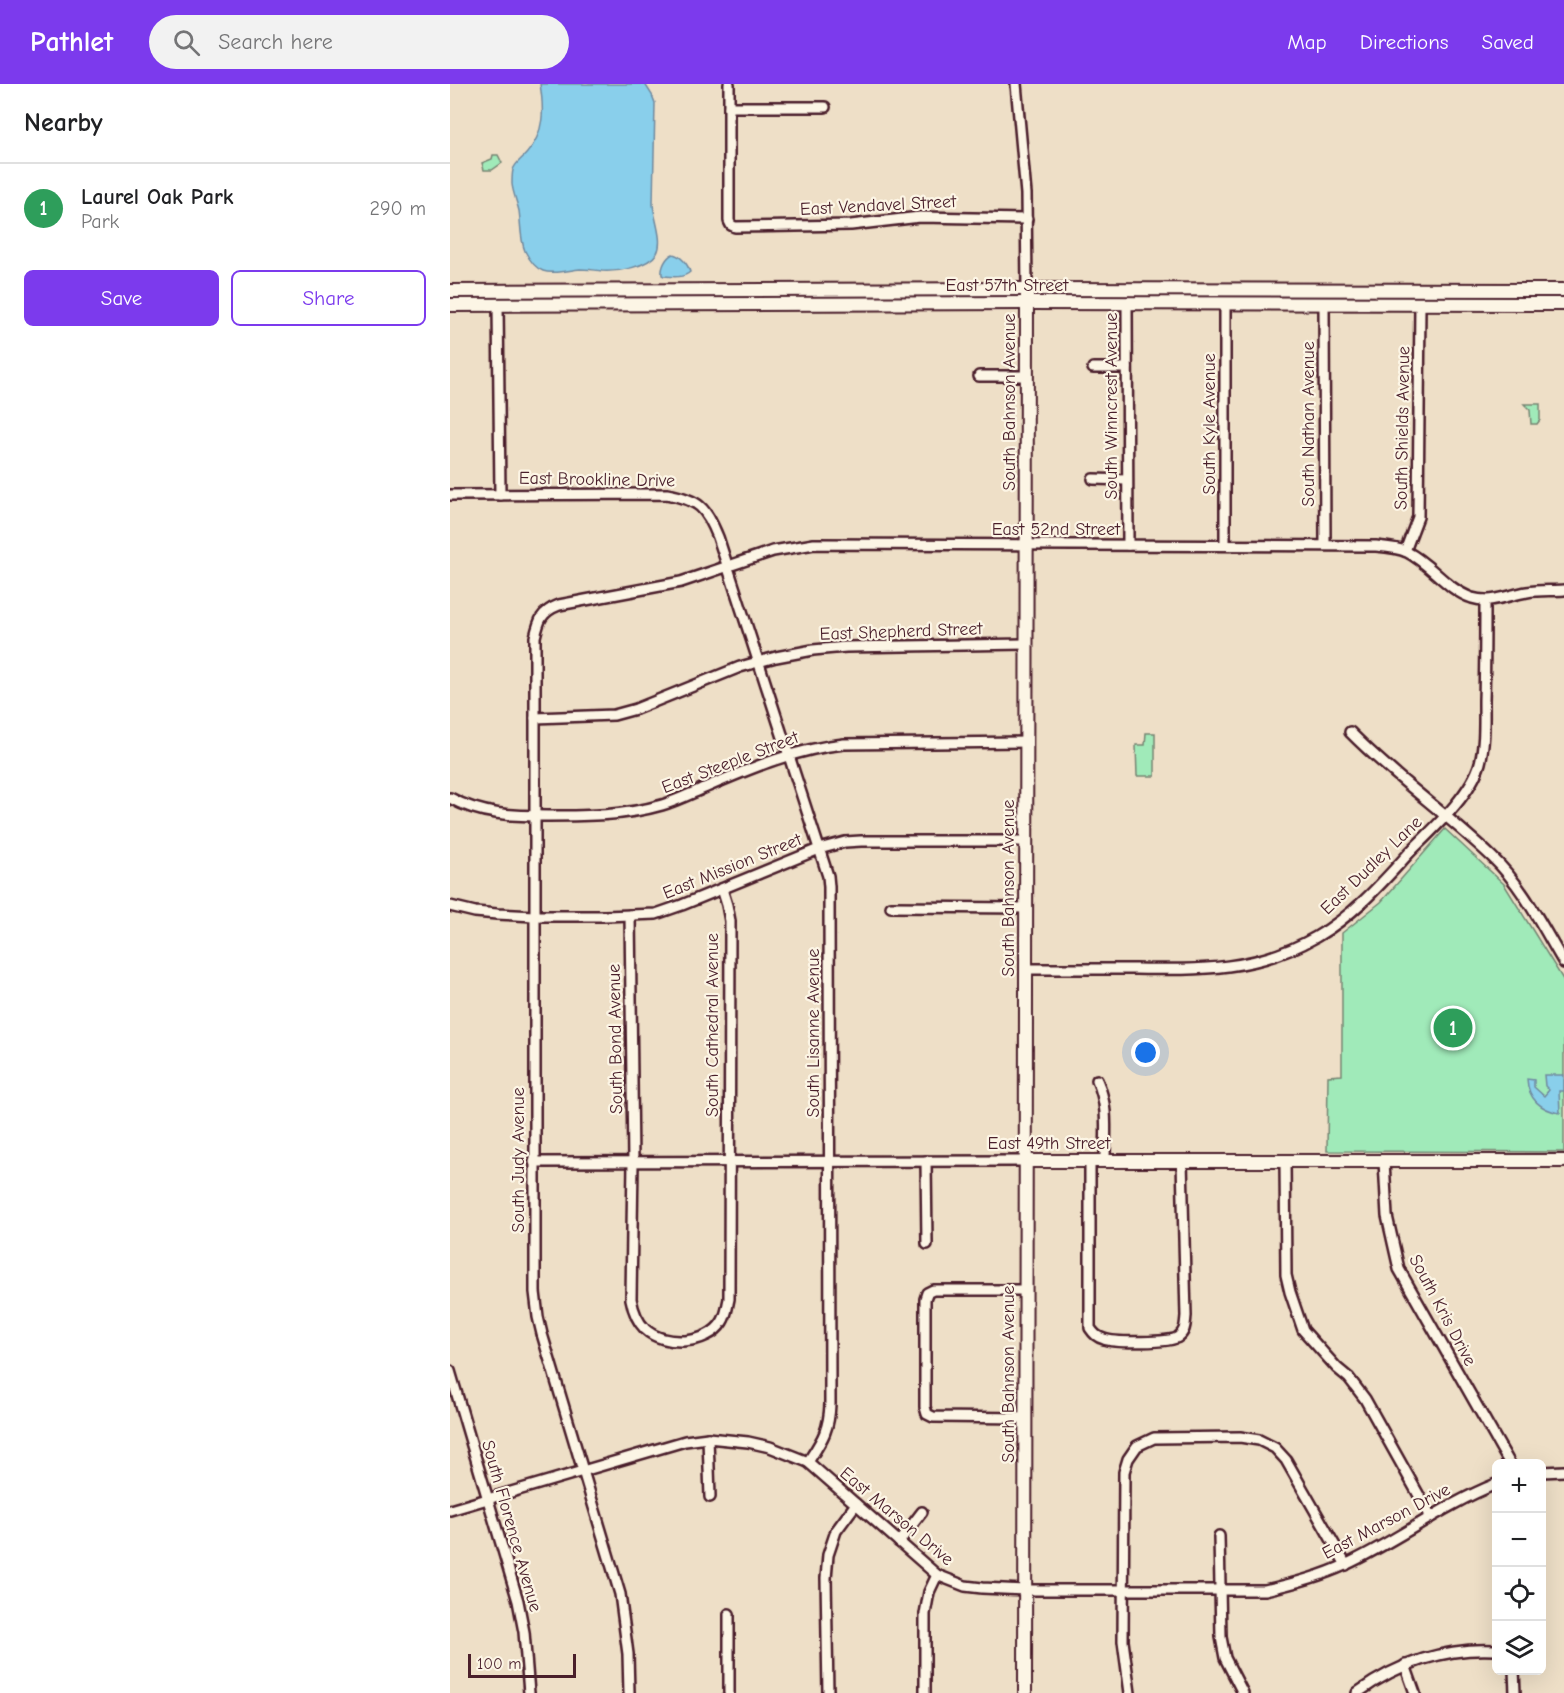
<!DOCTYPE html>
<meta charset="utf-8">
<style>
body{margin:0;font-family:"Comic Neue",sans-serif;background:#f2f2f2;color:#202124}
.controls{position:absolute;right:18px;bottom:18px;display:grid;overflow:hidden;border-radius:9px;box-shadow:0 6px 24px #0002}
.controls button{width:54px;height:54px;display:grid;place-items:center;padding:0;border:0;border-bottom:2px solid #e0e0e0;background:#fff;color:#202124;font:30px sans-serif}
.scale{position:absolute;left:18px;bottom:15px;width:108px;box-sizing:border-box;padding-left:6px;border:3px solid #4a1f2b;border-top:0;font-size:16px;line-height:21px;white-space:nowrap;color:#4a1f2b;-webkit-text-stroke:4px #fcf5e5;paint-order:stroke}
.you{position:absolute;left:696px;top:969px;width:21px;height:21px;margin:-15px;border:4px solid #fff;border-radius:50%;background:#1a73e8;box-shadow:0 0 0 9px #1a73e833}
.badge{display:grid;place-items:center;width:39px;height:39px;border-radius:50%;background:#7c3aed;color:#fff;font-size:20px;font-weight:700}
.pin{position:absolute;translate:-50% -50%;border:3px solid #fff;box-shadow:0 2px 6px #0006}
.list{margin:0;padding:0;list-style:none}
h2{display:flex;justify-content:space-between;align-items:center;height:78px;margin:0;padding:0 24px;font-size:26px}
h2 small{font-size:20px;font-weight:400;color:#757577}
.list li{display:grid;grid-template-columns:39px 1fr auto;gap:18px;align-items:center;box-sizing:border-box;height:90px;padding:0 24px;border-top:2px solid #e0e0e0}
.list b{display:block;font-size:22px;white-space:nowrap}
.list p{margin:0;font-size:20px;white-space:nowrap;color:#757577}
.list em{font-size:20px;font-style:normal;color:#757577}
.actions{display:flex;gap:12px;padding:18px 24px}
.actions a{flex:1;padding:14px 0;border:2px solid #7c3aed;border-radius:9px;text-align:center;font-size:21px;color:#7c3aed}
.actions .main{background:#7c3aed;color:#fff}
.icon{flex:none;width:33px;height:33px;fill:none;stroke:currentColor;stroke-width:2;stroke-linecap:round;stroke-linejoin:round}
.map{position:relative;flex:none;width:1114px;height:1609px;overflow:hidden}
header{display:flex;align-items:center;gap:36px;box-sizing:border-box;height:84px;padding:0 30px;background:#7c3aed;color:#fff}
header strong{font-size:28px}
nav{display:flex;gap:33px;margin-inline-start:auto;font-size:21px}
.search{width:420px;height:54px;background:#f2f2f2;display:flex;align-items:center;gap:15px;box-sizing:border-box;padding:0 21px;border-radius:33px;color:#757577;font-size:22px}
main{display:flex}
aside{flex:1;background:#fff}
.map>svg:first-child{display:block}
.green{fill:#a0eab9;stroke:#758472;stroke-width:1.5}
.water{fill:#89cfeb;stroke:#70899e;stroke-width:1.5}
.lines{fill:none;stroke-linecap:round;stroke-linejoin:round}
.street-casing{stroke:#4a1f2b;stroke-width:14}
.secondary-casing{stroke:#4a1f2b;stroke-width:16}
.street{stroke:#fcf5e5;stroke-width:9}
.secondary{stroke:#fcf5e5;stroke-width:12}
.labels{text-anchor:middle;stroke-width:4.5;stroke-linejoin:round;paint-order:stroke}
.street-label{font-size:18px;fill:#4a1f2b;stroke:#fcf5e5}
</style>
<header>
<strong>Pathlet</strong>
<div class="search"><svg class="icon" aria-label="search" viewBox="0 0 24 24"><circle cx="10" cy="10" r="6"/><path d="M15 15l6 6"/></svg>Search here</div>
<nav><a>Map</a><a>Directions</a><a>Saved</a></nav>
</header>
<main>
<aside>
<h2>Nearby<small></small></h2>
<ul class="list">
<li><span class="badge" style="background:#2e9e5b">1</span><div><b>Laurel Oak Park</b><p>Park</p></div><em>290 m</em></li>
</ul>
<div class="actions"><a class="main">Save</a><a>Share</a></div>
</aside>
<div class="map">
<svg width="1114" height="1609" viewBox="0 0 1114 1609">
<rect width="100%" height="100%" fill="#eedfc7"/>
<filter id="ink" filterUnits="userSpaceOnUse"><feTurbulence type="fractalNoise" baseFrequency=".0167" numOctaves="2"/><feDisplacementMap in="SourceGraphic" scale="12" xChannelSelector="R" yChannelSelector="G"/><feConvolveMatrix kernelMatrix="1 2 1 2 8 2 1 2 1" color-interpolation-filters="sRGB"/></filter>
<g filter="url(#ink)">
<!-- green -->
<g class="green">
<polygon points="43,71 48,71 52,79 42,86 34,86 32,79 42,75"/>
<polygon points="1074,320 1090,320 1090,336 1087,340 1081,340 1080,326"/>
<polygon points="696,649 705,649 705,692 687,692 686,661 695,661"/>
<polygon points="995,745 1054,800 1114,897 1114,1068 877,1067 878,992 892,991 892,849 931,818"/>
</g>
<!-- water -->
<g class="water">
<path d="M90,0H195L202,11L205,19L203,120C204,135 214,157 207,169C198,183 168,188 152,187C145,186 138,185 130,185C119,186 104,191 93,187C85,184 79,175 75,167C70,155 71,140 69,127C67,118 63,109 62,100C62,96 62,90 63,86C65,79 72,75 77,69C95,48 94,25 90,0Z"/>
<path d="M223,170C231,172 238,180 240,188C234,194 223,193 214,192L212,191C211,183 216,173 223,170Z"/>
<path d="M1094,991H1114V1007H1109L1110,1029C1091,1026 1078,1015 1077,995L1084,996V1003L1094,1012L1099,1006L1095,1002Z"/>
</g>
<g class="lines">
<!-- street casing -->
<g class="street-casing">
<g id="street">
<polyline points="279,0 279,137 281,141 285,143 401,141 470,133 577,135"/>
<polyline points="566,0 576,110 577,205"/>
<polyline points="279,23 375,23"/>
<polyline points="677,219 678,461"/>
<polyline points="775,219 775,461"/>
<polyline points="874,219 875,461"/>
<polyline points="48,221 50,411"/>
<polyline points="643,284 677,284"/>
<polyline points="529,292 577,292"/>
<polyline points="643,395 677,396"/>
<path d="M0,411L217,410C249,416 256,423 268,453L378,792L379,803L380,1320C379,1347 372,1356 358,1378"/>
<polyline points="955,467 968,433 970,220"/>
<polyline points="85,634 164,631 186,625 290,583 326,573 363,566 396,563 577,560"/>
<path d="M900,648C944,693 996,729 1042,773C1073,802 1092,842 1114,879"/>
<path d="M0,714C31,731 63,732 98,732C137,732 174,732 212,721C226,717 240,710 254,704C299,685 345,665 394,660L576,658"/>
<polyline points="0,822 25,828 47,830 84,832 155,832 206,830 232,821 369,765 395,758 411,757 576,757"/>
<polyline points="441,823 576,824"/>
<path d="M180,831L183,1078L181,1215C183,1226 186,1236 195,1245C214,1263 258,1261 272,1238C277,1230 277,1223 279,1215L280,837L277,821L272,805"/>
<path d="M576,885C612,885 649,885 685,885C750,886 807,887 866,853C903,832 932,799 960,768C983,745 1021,711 1030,679C1035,659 1034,637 1034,616C1035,583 1035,549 1035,516"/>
<path d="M647,996C659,1023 655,1048 655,1077"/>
<polyline points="476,1077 477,1160"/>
<path d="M640,1077V1244C644,1250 647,1253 654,1255C664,1259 721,1259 728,1253C736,1247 735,1240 736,1232L732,1077"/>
<polyline points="835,1077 836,1191 840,1208 853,1246 887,1284 899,1294 915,1315 981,1433"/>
<polyline points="934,1077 937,1132 949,1185 1060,1380"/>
<polyline points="84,1078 576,1077"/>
<polyline points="0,1287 68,1517 74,1548 79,1609"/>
<polyline points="575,1334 483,1333 477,1330 475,1323 475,1215 477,1209 483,1206 576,1206"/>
<polyline points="258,1354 260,1413"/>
<polyline points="1092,1388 1114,1387"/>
<path d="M0,1426L235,1357L258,1354L298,1358L320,1363L358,1378L487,1491L515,1502L532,1504L575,1506H815C842,1500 869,1493 895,1481C947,1457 993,1421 1046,1400"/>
<polyline points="769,1452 771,1553 775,1574 793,1609"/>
<polyline points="449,1458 472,1428"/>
<polyline points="279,1530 279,1609"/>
<polyline points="955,1581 965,1609"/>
<polyline points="1064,1586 1065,1609"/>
<path d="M179,1609L178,1570L170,1510L92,1250L88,1233L85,1208V553C89,536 91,528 109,521L231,498L323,467L364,460L925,462C936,463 948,464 957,468C981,480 996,505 1022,514C1041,520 1058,511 1077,508C1089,506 1102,507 1114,506"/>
<polyline points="378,1609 376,1494 378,1471 386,1447 406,1420"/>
<polyline points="475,1609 475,1530 479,1508 487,1491"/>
<polyline points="680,1609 673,1557 674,1388 678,1375 687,1362 704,1354 790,1353 809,1356 825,1364 836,1376 896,1481"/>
<path d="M907,1609C948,1579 996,1563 1046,1566"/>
</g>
</g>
<!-- secondary casing -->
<g class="secondary-casing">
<g id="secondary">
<polyline points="0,207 577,205 1114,206"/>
<polyline points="0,221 577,219 1114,220"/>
<polyline points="576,1077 1114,1077"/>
<polyline points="575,1609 577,205"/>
</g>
</g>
<!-- street -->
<use href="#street" class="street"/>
<!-- secondary -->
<use href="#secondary" class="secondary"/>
</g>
</g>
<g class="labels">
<!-- street labels -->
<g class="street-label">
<text transform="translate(428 121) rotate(-3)" y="6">East Vendavel Street</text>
<text x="557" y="207">East 57th Street</text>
<text transform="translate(559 318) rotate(-90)" y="6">South Bahnson Avenue</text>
<text transform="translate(661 322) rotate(-90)" y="6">South Winncrest Avenue</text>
<text transform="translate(759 340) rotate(-90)" y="6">South Kyle Avenue</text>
<text transform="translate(858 340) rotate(-90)" y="6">South Nathan Avenue</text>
<text transform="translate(952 344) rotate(-89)" y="6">South Shields Avenue</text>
<text transform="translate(147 395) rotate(1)" y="6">East Brookline Drive</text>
<text x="606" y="451">East 52nd Street</text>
<text transform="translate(451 547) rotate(-2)" y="6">East Shepherd Street</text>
<text transform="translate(280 678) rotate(-21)" y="6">East Steeple Street</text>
<text transform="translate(921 781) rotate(-44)" y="6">East Dudley Lane</text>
<text transform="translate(282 782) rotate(-22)" y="6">East Mission Street</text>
<text transform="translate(558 804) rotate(-90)" y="6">South Bahnson Avenue</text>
<text transform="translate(262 941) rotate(-90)" y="6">South Cathedral Avenue</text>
<text transform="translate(363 949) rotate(-90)" y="6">South Lisanne Avenue</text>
<text transform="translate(165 955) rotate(-91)" y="6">South Bond Avenue</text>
<text x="599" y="1065">East 49th Street</text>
<text transform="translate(68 1076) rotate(-90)" y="6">South Judy Avenue</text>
<text transform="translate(993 1226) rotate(62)" y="6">South Kris Drive</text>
<text transform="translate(558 1290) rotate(-90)" y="6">South Bahnson Avenue</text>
<text transform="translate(447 1432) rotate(40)" y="6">East Marson Drive</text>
<text transform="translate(936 1437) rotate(-28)" y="6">East Marson Drive</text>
<text transform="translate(62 1442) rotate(74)" y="6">South Florence Avenue</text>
</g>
</g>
</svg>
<div class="controls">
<button>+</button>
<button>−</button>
<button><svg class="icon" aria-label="locate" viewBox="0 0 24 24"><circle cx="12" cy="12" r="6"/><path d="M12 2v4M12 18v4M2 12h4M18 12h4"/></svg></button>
<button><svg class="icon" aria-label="layers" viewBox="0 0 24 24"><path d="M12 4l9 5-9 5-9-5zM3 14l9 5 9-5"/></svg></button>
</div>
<div class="scale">100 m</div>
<div class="you"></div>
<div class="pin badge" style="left:1003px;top:944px;background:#2e9e5b">1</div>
</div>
</main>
